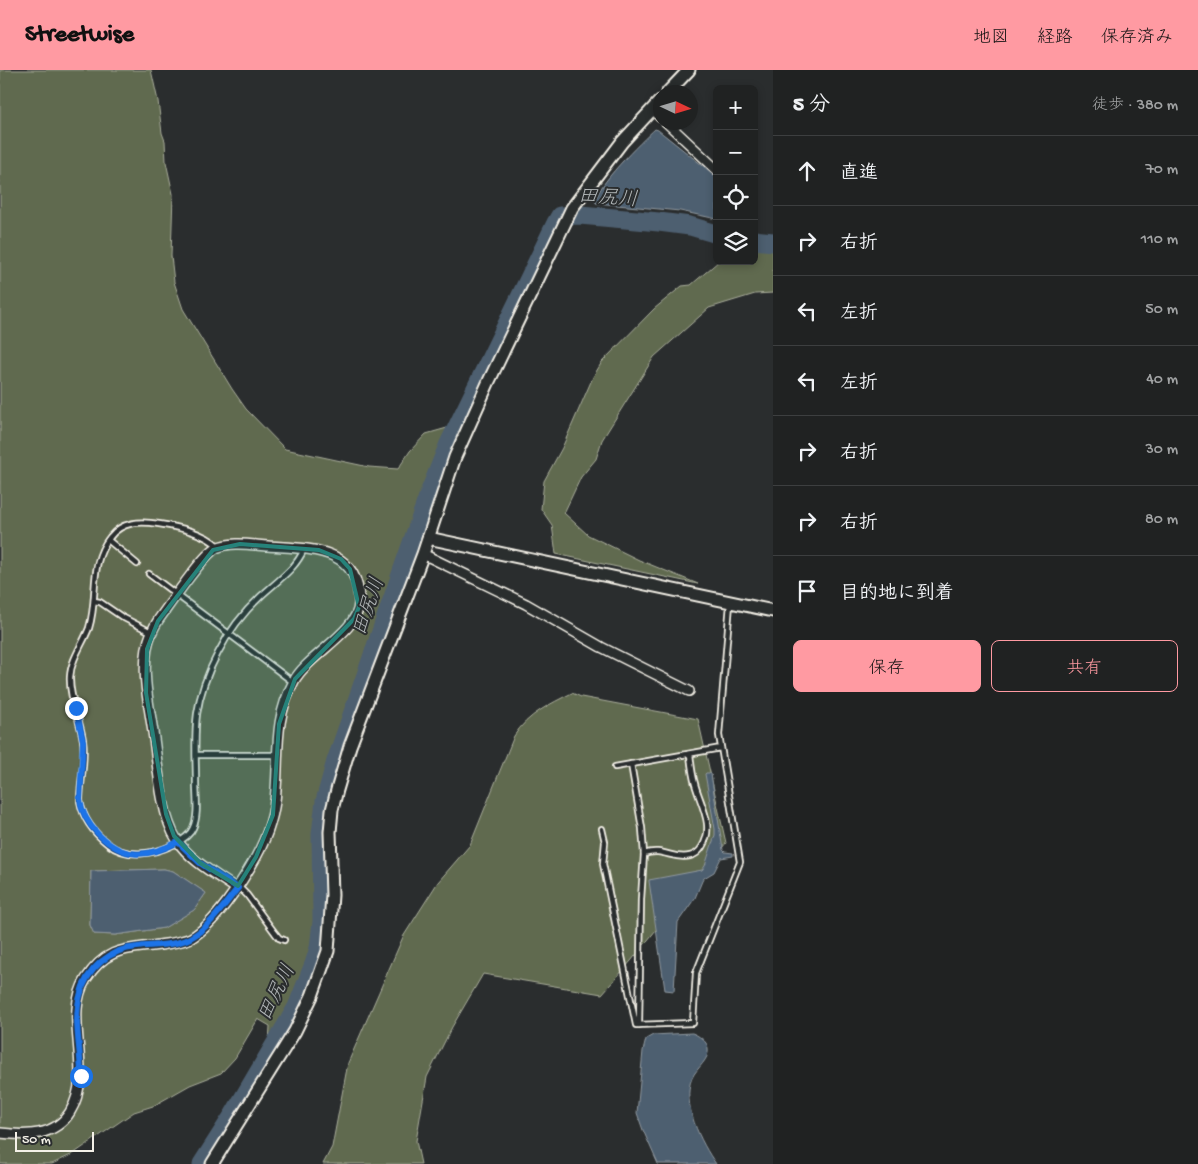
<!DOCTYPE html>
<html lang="ja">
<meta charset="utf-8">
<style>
body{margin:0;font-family:"Gochi Hand","Klee One",sans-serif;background:#282a2a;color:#f1f3f6}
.controls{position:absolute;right:15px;top:15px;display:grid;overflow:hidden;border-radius:8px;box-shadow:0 2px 8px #0003}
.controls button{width:45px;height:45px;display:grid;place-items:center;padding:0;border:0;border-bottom:1px solid #3d3f40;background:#202222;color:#f1f3f6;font:25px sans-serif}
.compass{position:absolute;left:653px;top:15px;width:45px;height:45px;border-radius:50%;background:#202222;box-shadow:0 2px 8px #0003;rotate:94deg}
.scale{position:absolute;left:15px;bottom:12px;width:79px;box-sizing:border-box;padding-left:5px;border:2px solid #f4f1e8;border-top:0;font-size:14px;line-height:18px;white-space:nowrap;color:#f4f1e8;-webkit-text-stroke:4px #2a2d2e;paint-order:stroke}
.stop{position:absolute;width:15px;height:15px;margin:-11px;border:4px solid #1a73e8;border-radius:50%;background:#fff}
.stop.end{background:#1a73e8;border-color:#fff;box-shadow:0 1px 5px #0008}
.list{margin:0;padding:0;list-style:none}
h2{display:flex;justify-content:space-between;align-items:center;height:65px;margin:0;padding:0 20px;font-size:21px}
h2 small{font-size:16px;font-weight:400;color:#a2a4a5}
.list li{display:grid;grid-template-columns:32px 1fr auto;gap:15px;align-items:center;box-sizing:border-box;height:70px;padding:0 20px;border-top:1px solid #3d3f40}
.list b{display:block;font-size:19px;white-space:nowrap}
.list em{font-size:16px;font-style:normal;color:#a2a4a5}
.actions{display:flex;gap:10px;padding:15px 20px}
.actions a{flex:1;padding:11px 0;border:1px solid #ff9aa2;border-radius:8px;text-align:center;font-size:18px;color:#ff9aa2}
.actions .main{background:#ff9aa2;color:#111}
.icon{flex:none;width:28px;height:28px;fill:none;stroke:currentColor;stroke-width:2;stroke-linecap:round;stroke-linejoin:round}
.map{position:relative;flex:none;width:773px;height:1094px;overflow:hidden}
header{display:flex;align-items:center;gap:30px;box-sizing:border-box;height:70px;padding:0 25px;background:#ff9aa2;color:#111}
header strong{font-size:24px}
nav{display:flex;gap:28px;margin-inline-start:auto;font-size:18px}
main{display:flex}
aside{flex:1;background:#202222}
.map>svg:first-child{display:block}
.green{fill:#616a50;stroke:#aaae9c;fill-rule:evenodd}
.water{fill:#4e5f70;stroke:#9099a0}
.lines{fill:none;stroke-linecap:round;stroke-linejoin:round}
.river{stroke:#4e5f70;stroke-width:19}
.service-casing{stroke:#f4f1e8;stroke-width:8}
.minor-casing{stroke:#f4f1e8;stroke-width:12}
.tertiary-casing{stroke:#f4f1e8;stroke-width:15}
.service{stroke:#2a2d2e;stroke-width:4.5}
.minor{stroke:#2a2d2e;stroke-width:9}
.tertiary{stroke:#2a2d2e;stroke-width:11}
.route{stroke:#1a73e8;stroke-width:6}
.marked{fill:#26827a;fill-opacity:0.2;stroke:#26827a;stroke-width:4;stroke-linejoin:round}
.labels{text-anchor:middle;stroke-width:4;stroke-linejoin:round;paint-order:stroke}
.water-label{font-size:20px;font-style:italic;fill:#b2b7b8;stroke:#2a2d2e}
</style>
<header>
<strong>Streetwise</strong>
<nav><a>地図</a><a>経路</a><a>保存済み</a></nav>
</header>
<main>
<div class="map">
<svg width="773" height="1094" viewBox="0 0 773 1094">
<rect width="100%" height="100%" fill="#2a2d2e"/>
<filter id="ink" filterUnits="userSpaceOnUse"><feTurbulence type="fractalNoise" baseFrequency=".02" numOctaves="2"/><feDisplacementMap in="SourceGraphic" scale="10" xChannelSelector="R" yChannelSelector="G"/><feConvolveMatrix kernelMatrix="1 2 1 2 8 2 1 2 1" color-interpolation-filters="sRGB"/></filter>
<g filter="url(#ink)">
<!-- green -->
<g class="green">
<path d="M0,0H151L158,31L162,63L165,71L166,92L173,124L171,186L174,212L183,239L232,319L246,339L285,379L369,397L398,399L410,381L426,364L461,354L427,438L333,710C328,731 324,752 323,774C323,800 327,827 325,853C322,915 283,968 254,1019L243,1016L269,973L270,956L258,949L235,988L221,1003L190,1015L153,1036L134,1042L73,1084L52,1094H0ZM164,799L173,801L206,823L194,840L164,858L115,865L94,864L90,855L91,801Z"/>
<polygon points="754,174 773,176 773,223 755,224 709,238 654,287 602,370 596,389 581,407 564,443 588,465 639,490 698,514 556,484 552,455 541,439 544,411 562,378 593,307 602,292 654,239 682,216 691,215 719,191 754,191"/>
<path d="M572,623L581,627L698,649L726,773L631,891L602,924L483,904L452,957L427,1007L416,1071L421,1094H323L332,1077L348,993L403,867L438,812L470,775L514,666C528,644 550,634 572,623Z"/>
</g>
<!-- water -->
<g class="water">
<path d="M655,59L658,60L717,107V149L680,141L596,133C592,119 643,70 655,59Z"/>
<polygon points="706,703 710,703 711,704 723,780 725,782 733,783 733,786 721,788 714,802 704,808 702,811 695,828 678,852 674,921 665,920 649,811 649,810 702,800 705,796 715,765 715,759 705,704"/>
<polygon points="164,799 173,801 206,823 194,840 164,858 115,865 94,864 90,855 91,801"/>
<path d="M692,963C698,965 707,971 708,978C710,990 697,997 692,1008C681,1033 701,1073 716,1094H658L643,1060L637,1043L643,981L646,969L653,965Z"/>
</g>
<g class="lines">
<!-- river -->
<g class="river">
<polyline points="754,170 773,172"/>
<polyline points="202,1094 234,1044 297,937 314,894 319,878 322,851 321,764 325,731 336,691 430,421 448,376 556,153 560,146 580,145 659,152 690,156 717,164"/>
</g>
<!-- service casing -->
<g class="service-casing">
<g id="service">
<polyline points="108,470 137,494"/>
<path d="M218,476C203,462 179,457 159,454C141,451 122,451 110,467C88,495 99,526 89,558C83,574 71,589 70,607C69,628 80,649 83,670C86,689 80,711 80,731C83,749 94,763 108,774C127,789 154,784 173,775C181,771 190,766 193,758C199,745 196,727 196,713C196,690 194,666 197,644C200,623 208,602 218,583C229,561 243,543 261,526C277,511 296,499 304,479"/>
<polyline points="149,504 293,612"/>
<polyline points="94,531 100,532 122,547 151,562"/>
<polyline points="196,685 277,685"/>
<polyline points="631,694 642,758 644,784 641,829 639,955"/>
<polyline points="615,697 721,678"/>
<polyline points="602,759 605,772 603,794 636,955 693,953 696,903 740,792 719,665 730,534"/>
<path d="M644,784C663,777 672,790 690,786C695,785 699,782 702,777C715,756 701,736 695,714C692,704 691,694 690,684"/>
<polyline points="238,816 247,825 275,863 279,868 284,870"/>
</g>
</g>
<!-- minor casing -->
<g class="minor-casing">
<g id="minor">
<polyline points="653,39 660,47"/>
<polyline points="666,52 717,100"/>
<polyline points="423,484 526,534 601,577 689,621"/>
<path d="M0,1063C26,1066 55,1067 70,1042C95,1001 62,947 86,909C108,874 131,880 166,874C173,873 184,871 191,868C215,854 242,812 256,787C267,767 275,743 276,719C279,679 274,649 294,611C307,586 359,561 359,533C360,476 309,479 268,476C252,475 232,471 216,478C202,486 170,534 159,549C153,558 149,567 147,578C142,607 149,634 153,662C158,693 160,744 177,770C190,791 217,805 237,819"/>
</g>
</g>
<!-- tertiary casing -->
<g class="tertiary-casing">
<g id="tertiary">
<polyline points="668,22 689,0"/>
<polyline points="428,468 773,541"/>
<polyline points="212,1094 295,961 312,926 328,881 332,825 330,762 332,740 337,720 350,676 423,484 455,387 489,311 572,138 622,72 660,31"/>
</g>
</g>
<!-- service -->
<use href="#service" class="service"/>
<!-- minor -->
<use href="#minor" class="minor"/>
<!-- tertiary -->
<use href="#tertiary" class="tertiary"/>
</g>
</g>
<g class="lines" filter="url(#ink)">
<!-- route -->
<path class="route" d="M76,638L83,671L80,730C82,744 88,754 98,764C124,790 147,788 178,772L200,793L238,818C224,835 209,858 190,868C175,876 154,875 137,877C110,879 86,899 80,926C73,951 81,980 81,1006"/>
</g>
<!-- marked area -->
<path class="marked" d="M240,474L319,480L341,489L350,499L359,537L354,549L295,609L279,654L273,745L256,787L238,816L200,793L174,766L166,744L146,623L147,579L158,551L213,480Z"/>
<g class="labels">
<!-- water labels -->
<g class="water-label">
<text transform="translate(608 126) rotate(4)" y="7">田尻川</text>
<text transform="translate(367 536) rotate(-71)" y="7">田尻川</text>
<text transform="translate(275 922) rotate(-64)" y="7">田尻川</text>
</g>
</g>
</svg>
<div class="controls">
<button>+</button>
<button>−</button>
<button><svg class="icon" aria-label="locate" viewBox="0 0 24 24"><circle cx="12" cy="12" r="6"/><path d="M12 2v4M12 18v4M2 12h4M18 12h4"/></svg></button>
<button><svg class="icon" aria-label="layers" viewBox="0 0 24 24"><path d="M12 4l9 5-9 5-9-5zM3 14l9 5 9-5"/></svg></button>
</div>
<svg class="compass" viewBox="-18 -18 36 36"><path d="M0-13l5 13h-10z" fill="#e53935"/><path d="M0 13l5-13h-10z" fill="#a2a4a5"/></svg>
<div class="scale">50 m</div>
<div class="stop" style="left:81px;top:1006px"></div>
<div class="stop end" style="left:76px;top:638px"></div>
</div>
<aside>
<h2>5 分<small>徒歩 · 380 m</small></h2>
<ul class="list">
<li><svg class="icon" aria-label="ahead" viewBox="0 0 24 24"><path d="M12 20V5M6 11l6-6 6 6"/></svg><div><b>直進</b></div><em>70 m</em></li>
<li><svg class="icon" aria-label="right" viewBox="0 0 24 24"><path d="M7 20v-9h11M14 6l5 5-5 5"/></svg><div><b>右折</b></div><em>110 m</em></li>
<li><svg class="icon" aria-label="left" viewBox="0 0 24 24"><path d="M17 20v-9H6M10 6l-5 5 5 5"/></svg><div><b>左折</b></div><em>50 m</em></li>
<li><svg class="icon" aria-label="left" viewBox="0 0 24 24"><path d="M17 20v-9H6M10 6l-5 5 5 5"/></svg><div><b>左折</b></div><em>40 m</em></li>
<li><svg class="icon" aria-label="right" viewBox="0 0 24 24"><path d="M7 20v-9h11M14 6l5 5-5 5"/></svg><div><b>右折</b></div><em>30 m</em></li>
<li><svg class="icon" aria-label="right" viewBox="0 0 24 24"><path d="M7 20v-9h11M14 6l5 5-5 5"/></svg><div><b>右折</b></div><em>80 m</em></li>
<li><svg class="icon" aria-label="arrive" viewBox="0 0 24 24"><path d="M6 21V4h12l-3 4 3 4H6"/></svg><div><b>目的地に到着</b></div></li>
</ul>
<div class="actions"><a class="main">保存</a><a>共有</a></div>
</aside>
</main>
